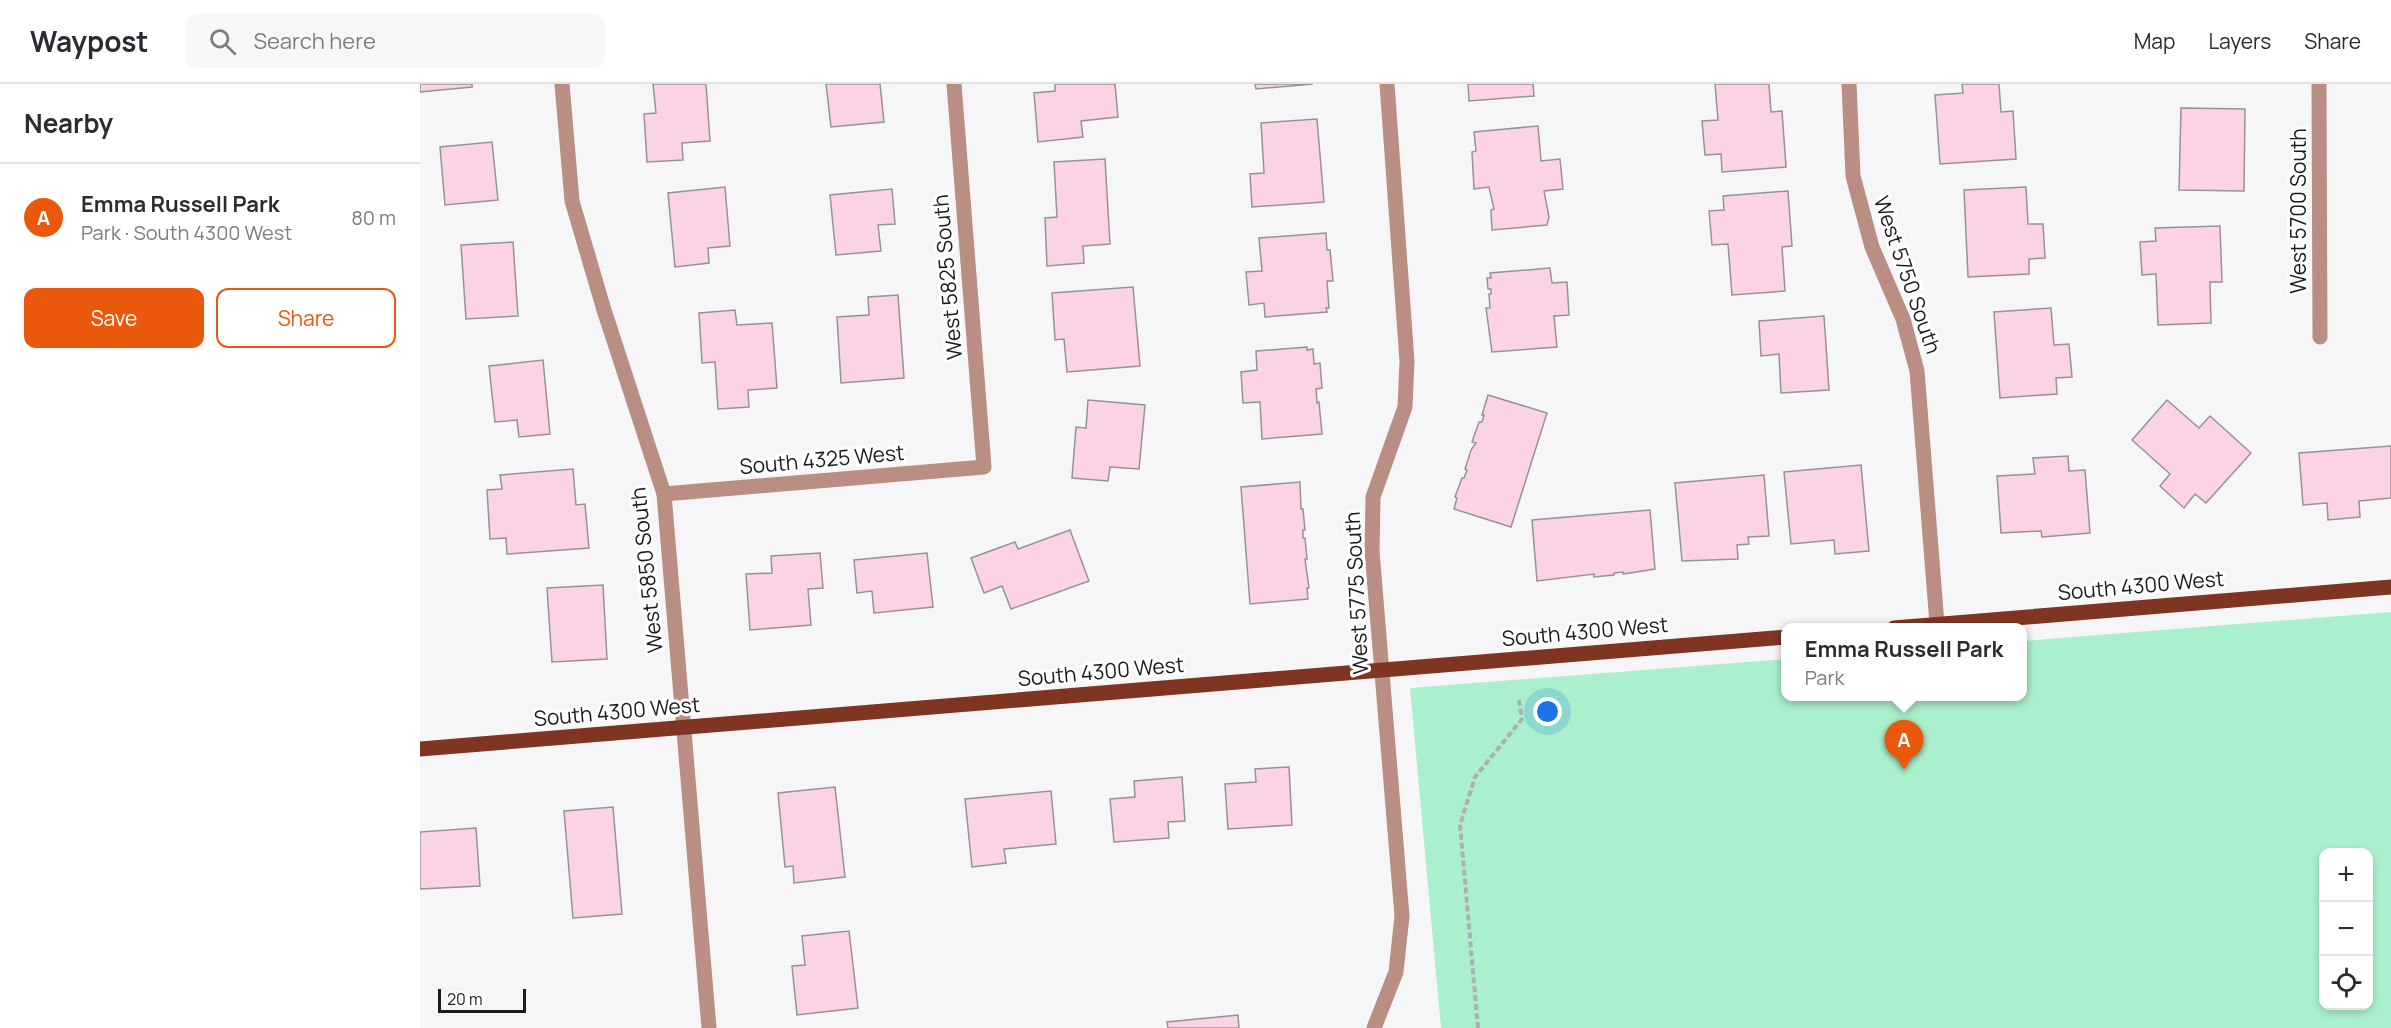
<!DOCTYPE html>
<meta charset="utf-8">
<style>
body{margin:0;font-family:Manrope,sans-serif;background:#f7f7f7;color:#2b2b33}
.controls{position:absolute;right:18px;bottom:18px;display:grid;overflow:hidden;border-radius:12px;box-shadow:0 3px 9px #0003}
.controls button{width:54px;height:54px;display:grid;place-items:center;padding:0;border:0;border-bottom:2px solid #e1e1e2;background:#fff;color:#2b2b33;font:30px sans-serif}
.scale{position:absolute;left:18px;bottom:15px;width:88px;box-sizing:border-box;padding-left:6px;border:3px solid #1b1b1c;border-top:0;font-size:16px;line-height:21px;white-space:nowrap;color:#1b1b1c;-webkit-text-stroke:4px #fff;paint-order:stroke}
.you{position:absolute;left:1128px;top:628px;width:21px;height:21px;margin:-15px;border:4px solid #fff;border-radius:50%;background:#1a73e8;box-shadow:0 0 0 9px #1a73e833}
.badge{display:grid;place-items:center;width:39px;height:39px;border-radius:50%;background:#ea580c;color:#fff;font-size:20px;font-weight:700}
.pin{position:absolute;translate:-50% -50px;filter:drop-shadow(0 2px 3px #0008)}
.pin::after{content:'';position:absolute;top:32px;width:21px;height:18px;background:inherit;clip-path:polygon(0 0,100% 0,50% 100%)}
.popup{position:absolute;left:1361px;top:539px;width:246px;height:78px;box-sizing:border-box;display:grid;place-content:center;border-radius:12px;background:#fff;filter:drop-shadow(0 2px 4px #0005);font-size:20px;white-space:nowrap;color:#7c7c81}
.popup b{font-size:22px;color:#2b2b33}
.popup::after{content:'';position:absolute;left:50%;top:100%;margin-left:-12px;border:12px solid transparent;border-top-color:#fff}
.list{margin:0;padding:0;list-style:none}
h2{display:flex;justify-content:space-between;align-items:center;height:78px;margin:0;padding:0 24px;font-size:26px}
h2 small{font-size:20px;font-weight:400;color:#7c7c81}
.list li{display:grid;grid-template-columns:39px 1fr auto;gap:18px;align-items:center;box-sizing:border-box;height:108px;padding:0 24px;border-top:2px solid #e1e1e2}
.list b{display:block;font-size:22px;white-space:nowrap}
.list p{margin:0;font-size:20px;white-space:nowrap;color:#7c7c81}
.list em{font-size:20px;font-style:normal;color:#7c7c81}
.actions{display:flex;gap:12px;padding:18px 24px}
.actions a{flex:1;padding:14px 0;border:2px solid #ea580c;border-radius:12px;text-align:center;font-size:21px;color:#ea580c}
.actions .main{background:#ea580c;color:#fff}
.icon{flex:none;width:33px;height:33px;fill:none;stroke:currentColor;stroke-width:2;stroke-linecap:round;stroke-linejoin:round}
.map{position:relative;flex:none;width:1971px;height:944px;overflow:hidden}
header{display:flex;align-items:center;gap:36px;box-sizing:border-box;height:84px;padding:0 30px;background:#fff;border-bottom:2px solid #e1e1e2}
header strong{font-size:28px}
nav{display:flex;gap:33px;margin-inline-start:auto;font-size:21px}
.search{width:420px;height:54px;background:#f7f7f7;display:flex;align-items:center;gap:15px;box-sizing:border-box;padding:0 21px;border-radius:12px;color:#7c7c81;font-size:22px}
main{display:flex}
aside{flex:1;background:#fff}
.map>svg:first-child{display:block}
.green{fill:#abf0cc;fill-rule:evenodd}
.building{fill:#fbd3e5;stroke:#969394;stroke-width:1.5}
.lines{fill:none;stroke-linecap:round;stroke-linejoin:round}
.path{stroke:#afafb1;stroke-width:4;stroke-dasharray:6 3;stroke-linecap:butt}
.minor{stroke:#ba8e82;stroke-width:15}
.major{stroke:#803522;stroke-width:15}
.labels{text-anchor:middle;stroke-width:6;stroke-linejoin:round;paint-order:stroke}
.street-label{font-size:21px;fill:#1b1b1c;stroke:#fff}
</style>
<header>
<strong>Waypost</strong>
<div class="search"><svg class="icon" aria-label="search" viewBox="0 0 24 24"><circle cx="10" cy="10" r="6"/><path d="M15 15l6 6"/></svg>Search here</div>
<nav><a>Map</a><a>Layers</a><a>Share</a></nav>
</header>
<main>
<aside>
<h2>Nearby<small></small></h2>
<ul class="list">
<li><span class="badge">A</span><div><b>Emma Russell Park</b><p>Park · South 4300 West</p></div><em>80 m</em></li>
</ul>
<div class="actions"><a class="main">Save</a><a>Share</a></div>
</aside>
<div class="map">
<svg width="1971" height="944" viewBox="0 0 1971 944">
<rect width="100%" height="100%" fill="#f6f6f9"/>
<!-- green -->
<path class="green" d="M1971,528V944H1021L990,604L1365,575L1366,612H1603V557ZM1904,768H1948V922H1904Z"/>
<!-- building -->
<g class="building">
<polygon points="0,0 52,0 52,3 0,8"/>
<polygon points="233,0 286,0 290,57 262,59 263,76 227,78 224,30 236,29"/>
<polygon points="406,0 460,0 464,38 411,43"/>
<polygon points="635,0 695,0 698,33 661,37 663,53 618,58 614,9 635,7"/>
<polygon points="835,0 893,0 836,5"/>
<polygon points="1048,0 1113,0 1114,12 1049,17"/>
<polygon points="1295,0 1349,0 1351,28 1362,27 1366,83 1302,88 1301,70 1285,71 1282,37 1298,36"/>
<polygon points="1542,0 1579,0 1581,28 1593,27 1596,75 1520,80 1515,11 1543,9"/>
<polygon points="1761,24 1825,25 1824,107 1759,106"/>
<polygon points="897,35 904,118 832,123 830,90 844,89 841,39"/>
<polygon points="1118,42 1121,77 1140,75 1143,105 1124,107 1129,133 1127,141 1072,146 1071,126 1074,125 1069,103 1054,105 1052,68 1056,67 1054,48"/>
<polygon points="72,58 78,116 25,121 20,63"/>
<polygon points="685,75 690,160 663,162 664,179 627,182 625,134 637,133 634,78"/>
<polygon points="305,103 310,162 288,164 289,179 255,183 248,109"/>
<polygon points="1606,103 1608,140 1623,140 1625,174 1609,175 1609,190 1548,193 1544,106"/>
<polygon points="472,105 475,140 458,141 461,167 416,171 410,111"/>
<polygon points="1368,107 1372,162 1362,163 1365,207 1312,211 1308,160 1292,161 1289,127 1304,126 1303,112"/>
<polygon points="1800,142 1802,198 1790,198 1791,239 1738,241 1736,190 1722,191 1720,158 1736,157 1735,144"/>
<polygon points="906,149 907,166 910,166 913,197 907,197 909,224 906,224 907,228 845,233 844,219 829,221 826,188 842,187 839,154"/>
<polygon points="93,158 98,232 46,235 41,161"/>
<polygon points="1130,184 1132,199 1147,198 1149,231 1134,232 1137,263 1072,268 1066,224 1070,224 1069,210 1071,210 1071,205 1068,205 1067,194 1071,194 1070,189"/>
<polygon points="713,203 720,282 647,288 644,255 635,256 632,209"/>
<polygon points="478,211 484,294 421,299 417,233 449,231 448,213"/>
<polygon points="1631,224 1634,261 1649,260 1652,293 1636,294 1637,310 1580,314 1574,228"/>
<polygon points="315,226 317,241 352,239 357,304 328,306 329,323 298,325 295,278 282,279 279,229"/>
<polygon points="1404,232 1409,306 1361,309 1359,270 1341,272 1339,237"/>
<polygon points="887,263 887,266 893,265 894,280 900,279 902,304 896,305 897,319 899,318 902,350 842,355 840,318 823,319 821,288 837,286 836,267"/>
<polygon points="123,276 130,350 99,353 97,336 75,338 69,282"/>
<polygon points="1068,311 1127,329 1091,443 1034,425 1037,414 1035,413 1042,394 1044,394 1047,386 1045,385 1051,366 1056,359 1052,358 1059,338 1062,338 1064,331 1062,331"/>
<polygon points="668,316 725,321 719,385 690,383 688,397 652,394 656,343 666,344"/>
<polygon points="1747,316 1779,344 1790,332 1831,369 1786,419 1775,410 1764,424 1740,402 1750,390 1712,356"/>
<polygon points="1971,362 1971,414 1939,417 1940,433 1908,436 1907,419 1883,421 1879,369"/>
<polygon points="1648,372 1649,387 1665,386 1670,449 1622,453 1621,447 1581,449 1577,392 1615,390 1613,374"/>
<polygon points="1441,381 1449,467 1415,470 1414,456 1371,460 1364,388"/>
<polygon points="153,385 156,421 165,420 169,464 87,470 86,454 70,455 67,406 82,405 80,391"/>
<polygon points="1344,391 1349,452 1328,453 1329,460 1317,461 1318,475 1262,477 1255,399"/>
<polygon points="880,398 881,425 883,425 885,446 883,446 883,454 885,454 887,475 885,475 889,504 887,504 888,515 830,520 821,403"/>
<polygon points="1230,426 1235,485 1203,490 1203,488 1194,489 1194,491 1174,493 1174,490 1117,497 1112,436"/>
<polygon points="650,446 669,497 591,525 582,502 564,509 551,474 595,458 598,465"/>
<polygon points="400,469 403,504 388,505 391,541 330,546 326,490 352,489 351,472"/>
<polygon points="507,469 513,523 454,529 452,507 437,509 434,476"/>
<polygon points="183,501 187,575 132,578 127,504"/>
<polygon points="869,683 872,741 808,745 805,700 836,698 835,685"/>
<polygon points="762,693 765,737 748,738 749,754 694,758 690,715 715,713 714,697"/>
<polygon points="415,703 425,793 374,799 373,782 365,783 358,709"/>
<polygon points="631,707 636,760 584,765 586,779 552,783 545,715"/>
<polygon points="193,723 202,830 153,834 144,727"/>
<polygon points="56,744 60,802 0,805 0,748"/>
<polygon points="429,847 438,924 377,931 372,882 385,881 382,852"/>
<polygon points="818,931 819,944 748,944 747,938"/>
</g>
<g class="lines">
<!-- path -->
<polyline class="path" points="1058,944 1040,741 1055,693 1102,635 1099,616"/>
<!-- minor -->
<g class="minor">
<polyline points="142,0 152,117 184,226 244,410 289,944"/>
<polyline points="1429,0 1433,92 1452,163 1483,235 1497,287 1517,540"/>
<polyline points="1899,0 1900,253"/>
<polyline points="244,410 564,383 534,0"/>
<polyline points="954,944 976,888 982,832 952,467 953,413 985,323 987,277 967,0"/>
</g>
<!-- major -->
<g class="major">
<polyline points="1474,544 1971,503"/>
<polyline points="0,665 1366,553"/>
</g>
</g>
<g class="labels">
<!-- street labels -->
<g class="street-label">
<text transform="translate(1879 127) rotate(-90)" y="7">West 5700 South</text>
<text transform="translate(1487 191) rotate(71)" y="7">West 5750 South</text>
<text transform="translate(528 193) rotate(-95)" y="7">West 5825 South</text>
<text transform="translate(402 376) rotate(-5)" y="7">South 4325 West</text>
<text transform="translate(227 486) rotate(-96)" y="7">West 5850 South</text>
<text transform="translate(1721 502) rotate(-5)" y="7">South 4300 West</text>
<text transform="translate(937 509) rotate(-93)" y="7">West 5775 South</text>
<text transform="translate(1165 548) rotate(-5)" y="7">South 4300 West</text>
<text transform="translate(681 588) rotate(-5)" y="7">South 4300 West</text>
<text transform="translate(197 628) rotate(-5)" y="7">South 4300 West</text>
</g>
</g>
</svg>
<div class="controls">
<button>+</button>
<button>−</button>
<button><svg class="icon" aria-label="locate" viewBox="0 0 24 24"><circle cx="12" cy="12" r="6"/><path d="M12 2v4M12 18v4M2 12h4M18 12h4"/></svg></button>
</div>
<div class="scale">20 m</div>
<div class="you"></div>
<div class="pin badge" style="left:1484px;top:686px">A</div>
<div class="popup"><b>Emma Russell Park</b>Park</div>
</div>
</main>
